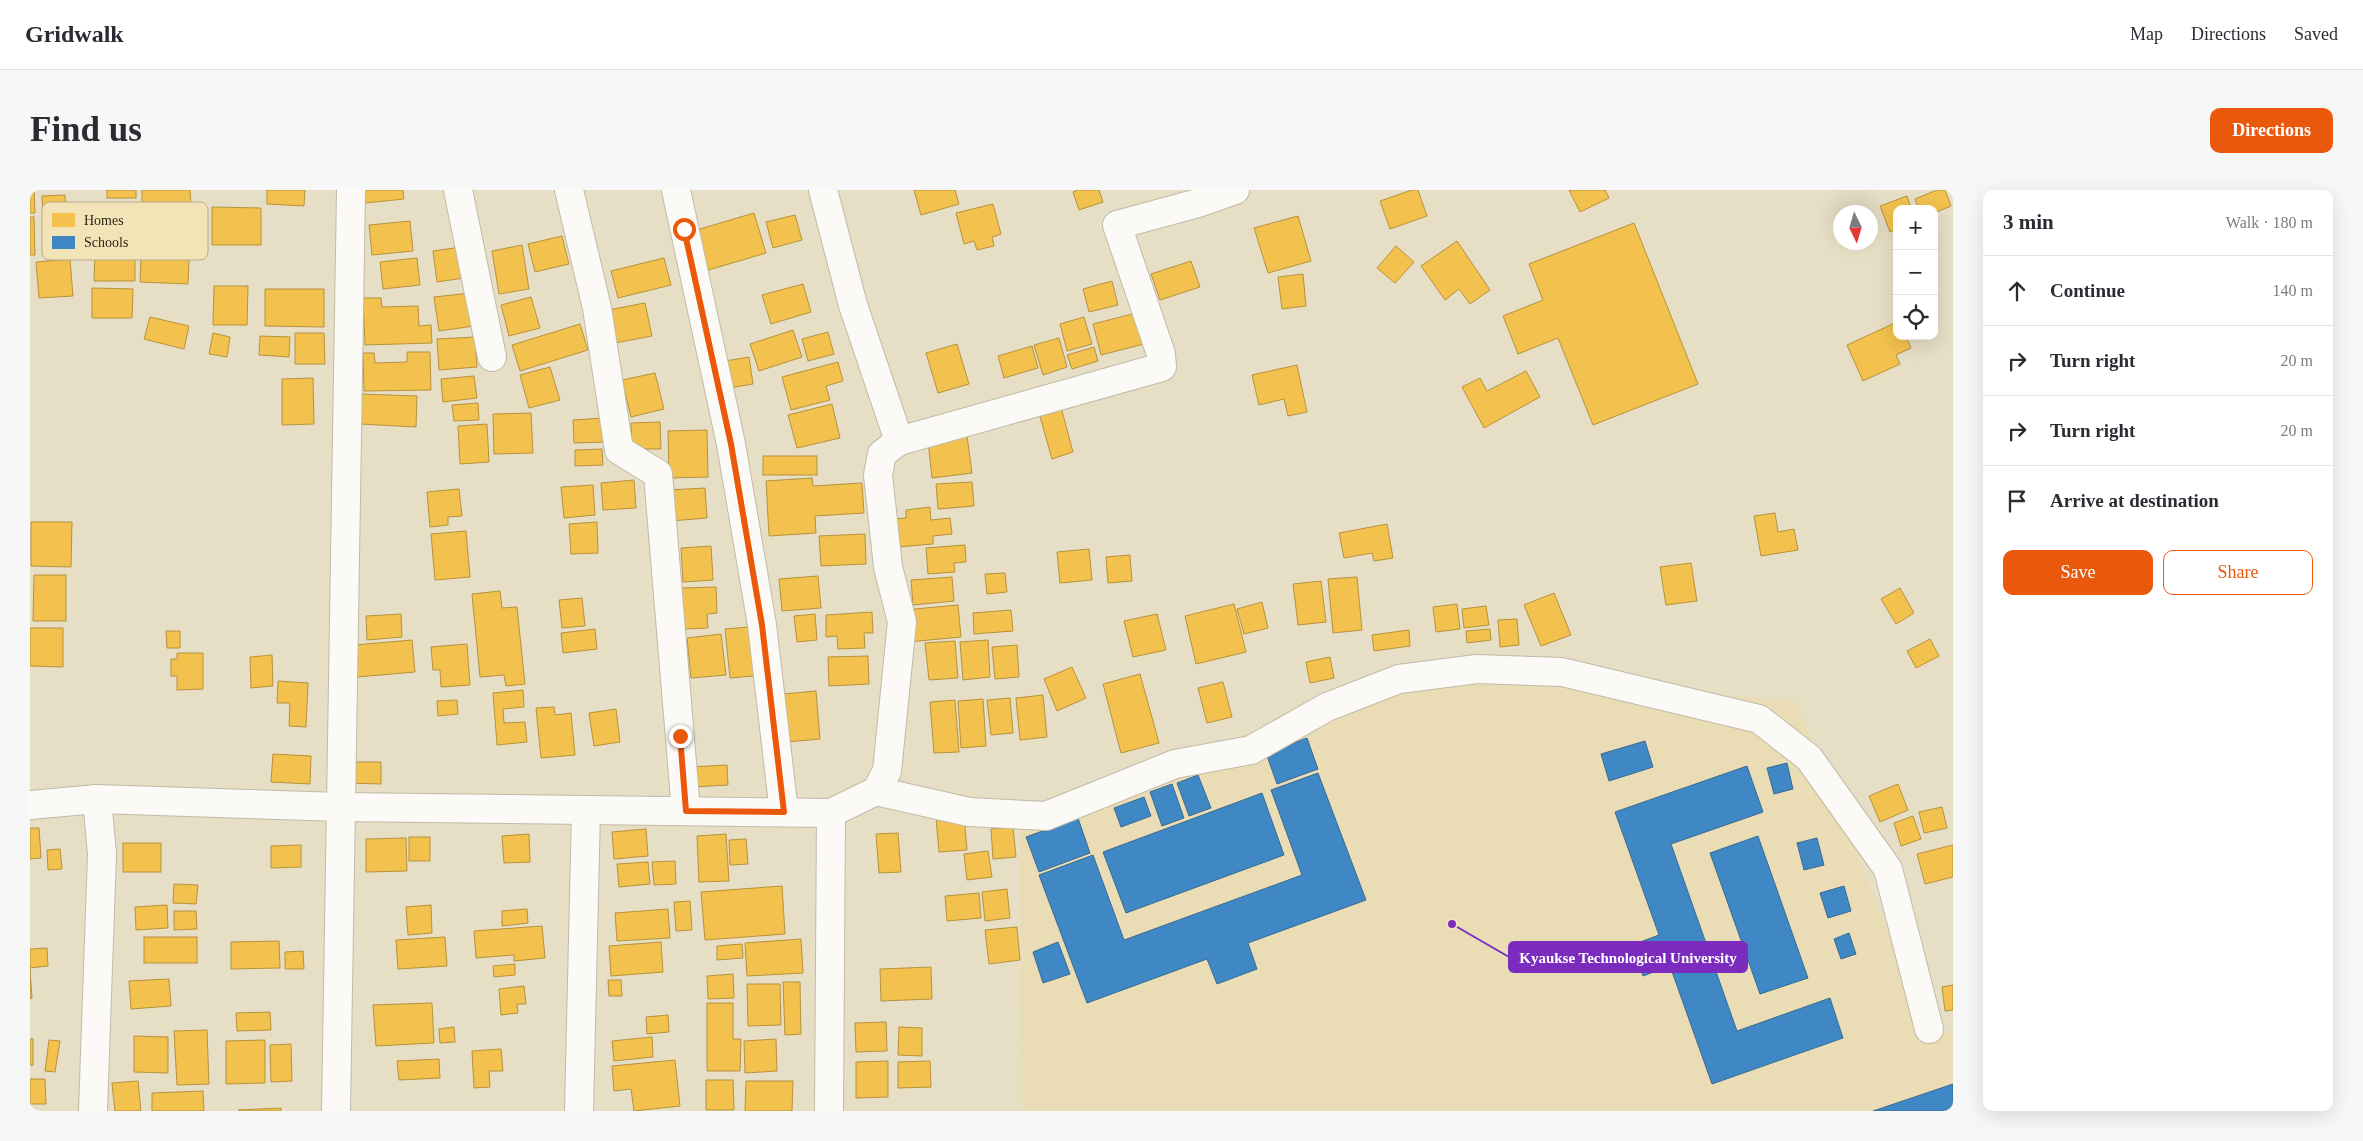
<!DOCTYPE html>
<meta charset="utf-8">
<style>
body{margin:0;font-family:"Times New Roman",serif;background:#f7f7f7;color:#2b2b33}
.controls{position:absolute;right:15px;top:15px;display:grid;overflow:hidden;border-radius:10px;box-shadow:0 5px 20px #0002}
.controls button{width:45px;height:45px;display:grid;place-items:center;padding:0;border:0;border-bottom:1px solid #e1e1e2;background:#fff;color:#2b2b33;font:25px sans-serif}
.compass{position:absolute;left:1803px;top:15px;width:45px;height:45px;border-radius:50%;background:#fff;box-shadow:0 5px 20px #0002;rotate:175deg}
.stop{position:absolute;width:15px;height:15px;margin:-11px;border:4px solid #ea580c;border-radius:50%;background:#fff}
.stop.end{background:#ea580c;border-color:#fff;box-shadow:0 1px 5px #0008}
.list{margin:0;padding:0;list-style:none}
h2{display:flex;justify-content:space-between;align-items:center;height:65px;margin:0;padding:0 20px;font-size:21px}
h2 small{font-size:16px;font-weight:400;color:#7c7c81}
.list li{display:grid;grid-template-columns:32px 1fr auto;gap:15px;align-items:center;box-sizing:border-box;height:70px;padding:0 20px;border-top:1px solid #e1e1e2}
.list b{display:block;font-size:19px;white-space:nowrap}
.list em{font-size:16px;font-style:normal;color:#7c7c81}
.actions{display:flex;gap:10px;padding:15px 20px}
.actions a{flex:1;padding:11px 0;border:1px solid #ea580c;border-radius:10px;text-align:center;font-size:18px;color:#ea580c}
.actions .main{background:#ea580c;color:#fff}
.icon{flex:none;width:28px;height:28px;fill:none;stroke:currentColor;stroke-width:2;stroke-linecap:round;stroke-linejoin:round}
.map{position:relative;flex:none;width:1923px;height:921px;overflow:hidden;border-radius:10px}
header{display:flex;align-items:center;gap:30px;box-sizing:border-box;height:70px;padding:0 25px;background:#fff;border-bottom:1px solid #e1e1e2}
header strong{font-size:24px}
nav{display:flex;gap:28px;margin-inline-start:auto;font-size:18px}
.intro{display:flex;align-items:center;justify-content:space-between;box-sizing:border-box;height:120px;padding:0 30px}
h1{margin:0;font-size:35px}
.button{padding:12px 22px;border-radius:10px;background:#ea580c;color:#fff;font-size:18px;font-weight:700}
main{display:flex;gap:30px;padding:0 30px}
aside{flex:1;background:#fff;border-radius:10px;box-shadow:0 5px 20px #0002}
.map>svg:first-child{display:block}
.built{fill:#eaddb5}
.homes{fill:#f2c14e;stroke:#b7923d}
.schools{fill:#3f88c5;stroke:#396b90}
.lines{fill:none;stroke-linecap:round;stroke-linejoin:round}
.minor-casing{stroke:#c1bba7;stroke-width:30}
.minor{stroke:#fbfaf6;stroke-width:28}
.route{stroke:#ea580c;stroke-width:6}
.key{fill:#f3e4b8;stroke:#b7ab87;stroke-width:1}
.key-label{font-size:14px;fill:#2c2616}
.leader{fill:none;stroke:#7b2cbf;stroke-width:2}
.callout-dot{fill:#7b2cbf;stroke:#f3e4b8;stroke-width:2}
.callout{fill:#7b2cbf;stroke:#7b2cbf;stroke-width:2}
.callout-label{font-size:15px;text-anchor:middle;font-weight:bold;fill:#fff}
</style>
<header>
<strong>Gridwalk</strong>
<nav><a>Map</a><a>Directions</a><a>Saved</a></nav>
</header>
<div class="intro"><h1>Find us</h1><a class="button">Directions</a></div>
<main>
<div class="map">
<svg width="1923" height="921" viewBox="0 0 1923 921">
<rect width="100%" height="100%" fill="#e6dec5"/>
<!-- built -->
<polygon class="built" points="1389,479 1766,511 1900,849 1923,838 1923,921 992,921 989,629"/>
<!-- homes -->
<g class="homes">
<polygon points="0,0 4,0 5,23 0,23"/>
<rect x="77" y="0" width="29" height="8"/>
<polygon points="112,0 160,0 161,15 112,16"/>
<polygon points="237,0 275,0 274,16 237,14"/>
<polygon points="333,0 373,0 374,9 335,13"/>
<polygon points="884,0 925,0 929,14 891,25"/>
<polygon points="1048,0 1069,0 1073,12 1049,20 1043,2"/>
<polygon points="1382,0 1388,0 1397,26 1360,39 1350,11"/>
<polygon points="1539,0 1575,0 1579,8 1550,22"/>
<polygon points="1907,0 1915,0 1921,16 1904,23 1904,19 1889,19 1885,9"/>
<polygon points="35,5 36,25 13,27 12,6"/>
<polygon points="1877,6 1881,19 1867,19 1867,39 1860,42 1850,16"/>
<polygon points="963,14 971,44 962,47 964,56 947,60 944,51 934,54 926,23"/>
<polygon points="182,17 231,18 231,55 182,55"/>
<polygon points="724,23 736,63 675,81 663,41"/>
<polygon points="765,25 772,50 743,58 736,32"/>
<polygon points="1268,26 1281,71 1238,83 1224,38"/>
<polygon points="0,27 4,27 5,65 0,65"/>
<polygon points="380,31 383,61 342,65 339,35"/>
<polygon points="1604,33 1668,194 1563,235 1528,148 1488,164 1473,126 1513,110 1499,74"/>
<polygon points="532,46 539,74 505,82 498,54"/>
<polygon points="1427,51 1460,100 1440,114 1429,99 1415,110 1391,76"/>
<polygon points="492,55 499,99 469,104 462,61"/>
<polygon points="1366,56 1384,72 1365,93 1347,78"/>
<polygon points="431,57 434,88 407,92 403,61"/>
<polygon points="65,63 105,63 105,91 64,91"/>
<polygon points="111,68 159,69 158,94 110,92"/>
<polygon points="387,68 390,95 353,99 350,72"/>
<polygon points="634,68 641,95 588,108 581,81"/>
<polygon points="40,69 43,106 9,108 6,72"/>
<polygon points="1161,71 1170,97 1130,110 1121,84"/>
<polygon points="1273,84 1276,116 1252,119 1248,87"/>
<polygon points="1082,91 1088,115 1059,122 1053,99"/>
<polygon points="773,94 781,122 741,134 732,105"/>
<polygon points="184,96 218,96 217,135 183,135"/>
<polygon points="62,98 103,99 102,128 62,128"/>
<polygon points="235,99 294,99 294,137 235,136"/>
<polygon points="440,103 444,136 409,141 404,107"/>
<polygon points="501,107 510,138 479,146 471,115"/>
<polygon points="333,108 351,108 352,117 388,116 389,136 401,135 402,153 335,155"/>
<polygon points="615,113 622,146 585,153 578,120"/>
<polygon points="1106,123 1114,154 1071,165 1063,134"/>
<polygon points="120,127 159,136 154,159 114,149"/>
<polygon points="1054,127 1062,154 1037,161 1030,134"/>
<polygon points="1867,132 1867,146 1876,146 1881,158 1866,165 1870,174 1833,191 1817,155"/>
<polygon points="550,134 558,160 490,181 482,155"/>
<polygon points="763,140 772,167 729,181 720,154"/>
<polygon points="798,142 804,164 778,171 772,149"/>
<polygon points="183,143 200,147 197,167 179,164"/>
<polygon points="265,143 294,143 295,174 265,174"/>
<polygon points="230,146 260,147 259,167 229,165"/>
<polygon points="445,147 447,177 409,180 407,149"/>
<polygon points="1029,148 1037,177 1013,185 1004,155"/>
<polygon points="927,154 939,194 908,203 896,163"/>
<polygon points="1002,156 1008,178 974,188 968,166"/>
<polygon points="1064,157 1068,171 1042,179 1037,165"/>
<polygon points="377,162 400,162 401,200 334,201 333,163 344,163 345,173 377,172"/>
<polygon points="719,167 723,194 699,198 695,171"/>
<polygon points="808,172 813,191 796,196 800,210 761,220 752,187"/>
<polygon points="1267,175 1277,222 1258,226 1254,209 1229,215 1222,185"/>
<polygon points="520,177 530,210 499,218 490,185"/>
<polygon points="1496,181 1510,207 1454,238 1432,197 1450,188 1457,201"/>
<polygon points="625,183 634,219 601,227 592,190"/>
<polygon points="444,186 447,208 413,212 411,189"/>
<polygon points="283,188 284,234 252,235 252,189"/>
<polygon points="331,204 387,206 386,237 330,234"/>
<polygon points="448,213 449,230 424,231 422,215"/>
<polygon points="802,214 810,248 767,258 758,225"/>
<polygon points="1031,217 1043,262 1022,269 1009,223"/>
<polygon points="501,223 503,263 464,264 463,224"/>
<polygon points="573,228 575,252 544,253 543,230"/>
<polygon points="630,232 631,259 602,259 601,233"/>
<polygon points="457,234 459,272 430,274 428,236"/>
<polygon points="677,240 678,287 639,288 638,241"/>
<polygon points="937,246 942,283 902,288 898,251"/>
<polygon points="572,259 573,275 545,276 545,260"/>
<rect x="733" y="266" width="54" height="19"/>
<polygon points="782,288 783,296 832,293 834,323 785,326 786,343 739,346 736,291"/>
<polygon points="604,290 606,318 573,320 571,293"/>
<polygon points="942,292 944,316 908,319 906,294"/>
<polygon points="563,295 565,325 534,328 531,297"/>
<polygon points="675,298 677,328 640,331 638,300"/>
<polygon points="429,299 432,326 418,327 418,335 400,337 397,302"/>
<polygon points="900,317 901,330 920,328 922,344 903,346 903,354 867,357 865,329 876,328 876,320"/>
<polygon points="1745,323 1748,342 1764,339 1768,360 1731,366 1724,326"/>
<polygon points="1,332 42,332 41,377 1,376"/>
<polygon points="567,332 568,363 541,364 539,334"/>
<polygon points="1357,334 1363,368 1344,371 1342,363 1314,368 1309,343"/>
<polygon points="436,341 440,387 405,390 401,344"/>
<polygon points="835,344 836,374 791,376 789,346"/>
<polygon points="935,355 936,372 924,373 925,382 898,384 896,358"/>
<polygon points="681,356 683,390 653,392 651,358"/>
<polygon points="1059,359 1062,390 1030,393 1027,362"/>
<polygon points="1100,365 1102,391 1078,393 1076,367"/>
<polygon points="1661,373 1667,411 1636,415 1630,377"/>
<polygon points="975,383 977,402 957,404 955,384"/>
<polygon points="4,385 36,385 36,431 3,431"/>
<polygon points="788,386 791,418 752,421 749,389"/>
<polygon points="922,387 924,411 883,415 881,390"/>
<polygon points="1327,387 1332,440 1303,443 1298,389"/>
<polygon points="1291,391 1296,432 1268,435 1263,394"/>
<polygon points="686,397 687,423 677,424 678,438 654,439 651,398"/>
<polygon points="1870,398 1884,423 1866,434 1851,409"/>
<polygon points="470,401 472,418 487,417 495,494 476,496 474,485 450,487 442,404"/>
<polygon points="1524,403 1541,445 1511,456 1494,415"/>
<polygon points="552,408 555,436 532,438 529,410"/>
<polygon points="1232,412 1238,438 1214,444 1207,419"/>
<polygon points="1204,414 1216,462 1166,474 1155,426"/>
<polygon points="1427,414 1430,439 1406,442 1403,417"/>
<polygon points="928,415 931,447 878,452 874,420"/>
<polygon points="1456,416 1459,435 1434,438 1432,419"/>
<polygon points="981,420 983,441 944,444 943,423"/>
<polygon points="842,422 843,443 834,443 835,458 808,459 807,446 796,447 796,425"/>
<polygon points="371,424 372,447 337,450 336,426"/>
<polygon points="785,424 787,450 767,452 764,426"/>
<polygon points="1127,424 1136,460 1103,467 1094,431"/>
<polygon points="1487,429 1489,455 1470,457 1468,430"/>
<polygon points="729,436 735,485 700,488 695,439"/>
<polygon points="0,438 33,438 33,477 0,476"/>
<polygon points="565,439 567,459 533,463 531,443"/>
<polygon points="1460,439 1461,450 1437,453 1436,441"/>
<polygon points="1379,440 1380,456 1344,461 1342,445"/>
<polygon points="136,441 150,441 150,458 137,458"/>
<polygon points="691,444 696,485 661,488 657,448"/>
<polygon points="1900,449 1909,466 1886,478 1877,461"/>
<polygon points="382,450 385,482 327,487 325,455"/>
<polygon points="958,450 960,487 933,490 930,452"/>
<polygon points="925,451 928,488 899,490 895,453"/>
<polygon points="437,454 440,495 411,497 410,480 403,480 401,457"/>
<polygon points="987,455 989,487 965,489 962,457"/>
<polygon points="147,463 173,463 173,499 147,500 147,486 141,486 141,469 147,469"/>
<polygon points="242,465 243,496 221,498 220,467"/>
<polygon points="838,466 839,494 799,496 798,467"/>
<polygon points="1300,467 1304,488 1280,493 1276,472"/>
<polygon points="1042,477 1056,508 1027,521 1014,489"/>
<polygon points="1110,484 1129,553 1091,563 1073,494"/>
<polygon points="248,491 278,493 276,537 259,536 260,513 247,513"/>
<polygon points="1193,492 1202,527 1177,533 1168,498"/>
<polygon points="493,500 494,517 473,519 474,533 495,532 497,552 467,555 463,503"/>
<polygon points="786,501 790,549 757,552 753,504"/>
<polygon points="1013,505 1017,547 990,550 986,508"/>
<polygon points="980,508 983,543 961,545 957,510"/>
<polygon points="953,509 956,556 931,558 928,511"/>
<polygon points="427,510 428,524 408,526 407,511"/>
<polygon points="925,510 929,562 904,563 900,512"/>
<polygon points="524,517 525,525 541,523 545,565 511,568 506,518"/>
<polygon points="586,519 590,552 564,556 559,523"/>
<polygon points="243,564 281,566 280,594 241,592"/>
<polygon points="317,572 351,572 351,594 316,593"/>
<polygon points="697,575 698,595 662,597 661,577"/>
<polygon points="1868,594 1878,620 1850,632 1839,606"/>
<polygon points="1912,617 1917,638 1894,643 1889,622"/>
<polygon points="934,625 937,660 909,662 906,627"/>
<polygon points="1883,626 1891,649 1871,656 1864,633"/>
<polygon points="983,637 986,667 963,669 961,639"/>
<polygon points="0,638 9,638 11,668 0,669"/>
<polygon points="616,639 618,666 584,669 582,642"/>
<polygon points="868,643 871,682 849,683 846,644"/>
<polygon points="499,644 500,672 474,673 472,646"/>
<polygon points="696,644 699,691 669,692 667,646"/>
<rect x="379" y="647" width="21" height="24"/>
<polygon points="376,648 377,681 336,682 336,649"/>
<polygon points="716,649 718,674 700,675 699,650"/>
<rect x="93" y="653" width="38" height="29"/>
<polygon points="271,655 271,677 241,678 241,656"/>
<polygon points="1923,655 1923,687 1895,694 1887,664"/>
<polygon points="30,659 32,679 18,680 17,660"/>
<polygon points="958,661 962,687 937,690 934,664"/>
<polygon points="645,671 646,694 624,695 622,672"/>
<polygon points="618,672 620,694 589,697 587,674"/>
<polygon points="144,694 168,695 166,714 143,713"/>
<polygon points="752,696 755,744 675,750 671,702"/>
<polygon points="977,699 980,728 955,731 952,702"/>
<polygon points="949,703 951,728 917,731 915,706"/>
<polygon points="660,711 662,740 646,741 644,712"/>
<polygon points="137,715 138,738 106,740 105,717"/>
<polygon points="401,715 402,743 378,745 376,717"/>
<polygon points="497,719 498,733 472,736 472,721"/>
<polygon points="638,719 640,748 587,751 585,723"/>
<polygon points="144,721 166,721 167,739 144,740"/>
<polygon points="512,736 515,768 484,771 484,765 446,768 444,741"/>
<polygon points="987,737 990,770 959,774 955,740"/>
<rect x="114" y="747" width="53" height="26"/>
<polygon points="415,747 417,776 368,779 366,750"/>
<polygon points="771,749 773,783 717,786 715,753"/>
<polygon points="249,751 250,778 201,779 201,752"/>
<polygon points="631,752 633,782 581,786 579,756"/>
<polygon points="712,754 713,768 687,770 687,756"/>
<polygon points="17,758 18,776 0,778 0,759"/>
<polygon points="273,761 274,779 255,779 255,762"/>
<polygon points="485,774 485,785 464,787 463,776"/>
<polygon points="901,777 902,809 851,811 850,779"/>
<polygon points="0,779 2,808 0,809"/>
<polygon points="703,784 704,808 678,809 677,786"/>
<polygon points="139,789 141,816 101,819 99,791"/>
<polygon points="578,790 591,790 592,806 579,806"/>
<polygon points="753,792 770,792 771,844 755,845"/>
<polygon points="717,794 750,794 751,835 718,836"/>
<polygon points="1923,795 1923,820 1915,821 1912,797"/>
<polygon points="494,796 496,814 487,814 488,823 471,825 469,799"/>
<polygon points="402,813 404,853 346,856 343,815"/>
<polygon points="677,813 703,813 703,849 711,849 710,881 677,881"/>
<polygon points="240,822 241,840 207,841 206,823"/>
<polygon points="638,825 639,842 617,844 616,827"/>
<polygon points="856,832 857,861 826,862 825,833"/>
<polygon points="424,837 425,852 410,853 409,839"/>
<polygon points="869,837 892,838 892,866 868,865"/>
<polygon points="177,840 179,894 147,895 144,841"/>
<polygon points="104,846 138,847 138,883 104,882"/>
<polygon points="622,847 623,867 584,871 582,851"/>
<rect x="0" y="849" width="3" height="26"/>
<polygon points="746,849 747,881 715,883 714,851"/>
<polygon points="19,850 30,851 25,882 15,881"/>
<polygon points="235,850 235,893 196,894 196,851"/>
<polygon points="261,854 262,891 241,892 240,855"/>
<polygon points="471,859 473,881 459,881 460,897 444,898 442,861"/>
<polygon points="409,869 410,888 369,890 367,871"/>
<polygon points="645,870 650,916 604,921 601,899 584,901 582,876"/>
<polygon points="858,871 858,907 826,908 826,872"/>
<polygon points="900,871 901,897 868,898 868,872"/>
<polygon points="0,889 15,889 16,914 0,914"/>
<polygon points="676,890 703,890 704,920 676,920"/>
<polygon points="108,891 111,921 85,921 82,893"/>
<polygon points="716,891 763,891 762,921 715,921"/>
<polygon points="173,901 174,921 122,921 122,903"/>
<polygon points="251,918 251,921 209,921 208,920"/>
</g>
<!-- schools -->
<g class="schools">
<polygon points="1277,548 1288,579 1247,594 1236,563"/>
<polygon points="1615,551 1623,577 1579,591 1571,564"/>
<polygon points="1757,573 1763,599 1744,604 1737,578"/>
<polygon points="1717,576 1733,622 1641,654 1707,841 1800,808 1813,848 1682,894 1640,776 1613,786 1602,755 1629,745 1585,622"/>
<polygon points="1288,583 1336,710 1218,753 1227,779 1187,794 1177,769 1057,813 1009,685 1063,665 1094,750 1272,685 1241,600"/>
<polygon points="1168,585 1181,618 1159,626 1147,593"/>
<polygon points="1142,594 1154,628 1132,636 1120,602"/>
<polygon points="1232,603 1254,665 1096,723 1073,662"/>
<polygon points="1114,607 1121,626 1091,637 1084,618"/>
<polygon points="1048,628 1060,663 1009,682 996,647"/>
<polygon points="1728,646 1778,788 1730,804 1680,663"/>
<polygon points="1787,648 1794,675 1774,680 1767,653"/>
<polygon points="1814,696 1821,721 1798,728 1790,703"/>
<polygon points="1819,743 1826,764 1811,769 1804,749"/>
<polygon points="1028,752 1040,784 1013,793 1003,762"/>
<polygon points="1923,894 1923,921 1843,921"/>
</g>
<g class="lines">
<!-- minor casing -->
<g class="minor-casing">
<g id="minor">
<polyline points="428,0 462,167"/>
<polyline points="539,0 567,118 589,260 628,284 656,621"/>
<polyline points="646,0 701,254 732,435 754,622"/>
<polyline points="793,0 823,115 869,251"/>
<polyline points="846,601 939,622 1016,626 1145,574 1221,560 1297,517 1369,489 1447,479 1532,482 1729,529 1779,568 1858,679 1899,839"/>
<polyline points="0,615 67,609 311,617 801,623 846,601 857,581 872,432 858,377 848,285 852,264 869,251 1132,177 1131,164 1087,35 1168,13 1205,0"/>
<polyline points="63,921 72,664 67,609"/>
<polyline points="306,921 321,0"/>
<polyline points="549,921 556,620"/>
<polyline points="799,921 801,623"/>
</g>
</g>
<!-- minor -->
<use href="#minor" class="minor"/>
</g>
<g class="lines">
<!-- route -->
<polyline class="route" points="650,546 656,621 754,622 732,435 701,254 654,39"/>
</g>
<!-- legend -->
<rect x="12" y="12" width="166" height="58" rx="8" class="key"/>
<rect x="22" y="23" width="23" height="14" fill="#f2c14e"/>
<rect x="22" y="46" width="23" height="13" fill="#3f88c5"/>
<g class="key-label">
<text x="54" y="35">Homes</text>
<text x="54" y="57">Schools</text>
</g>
<!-- callouts -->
<path class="leader" d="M1422 734L1479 767"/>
<circle class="callout-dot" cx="1422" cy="734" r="5"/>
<rect class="callout" x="1479" y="752" width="238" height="30" rx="5"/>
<g class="callout-label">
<text x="1598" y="773">Kyaukse Technological University</text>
</g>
</svg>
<div class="controls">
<button>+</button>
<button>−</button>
<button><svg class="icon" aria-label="locate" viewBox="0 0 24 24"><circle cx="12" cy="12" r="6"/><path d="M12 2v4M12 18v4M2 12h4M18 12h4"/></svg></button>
</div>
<svg class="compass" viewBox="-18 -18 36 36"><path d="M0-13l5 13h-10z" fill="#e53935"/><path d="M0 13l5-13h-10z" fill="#7c7c81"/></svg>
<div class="stop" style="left:654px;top:39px"></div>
<div class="stop end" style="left:650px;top:546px"></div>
</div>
<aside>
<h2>3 min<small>Walk · 180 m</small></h2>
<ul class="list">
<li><svg class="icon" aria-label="ahead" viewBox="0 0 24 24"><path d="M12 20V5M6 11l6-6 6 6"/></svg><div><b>Continue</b></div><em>140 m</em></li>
<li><svg class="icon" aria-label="right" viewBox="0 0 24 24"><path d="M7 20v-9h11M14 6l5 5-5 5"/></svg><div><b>Turn right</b></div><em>20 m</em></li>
<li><svg class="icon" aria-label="right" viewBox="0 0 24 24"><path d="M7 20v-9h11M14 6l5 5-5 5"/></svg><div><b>Turn right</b></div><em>20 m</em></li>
<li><svg class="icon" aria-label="arrive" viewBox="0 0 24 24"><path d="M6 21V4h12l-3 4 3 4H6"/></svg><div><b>Arrive at destination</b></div></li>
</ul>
<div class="actions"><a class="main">Save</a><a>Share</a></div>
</aside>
</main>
